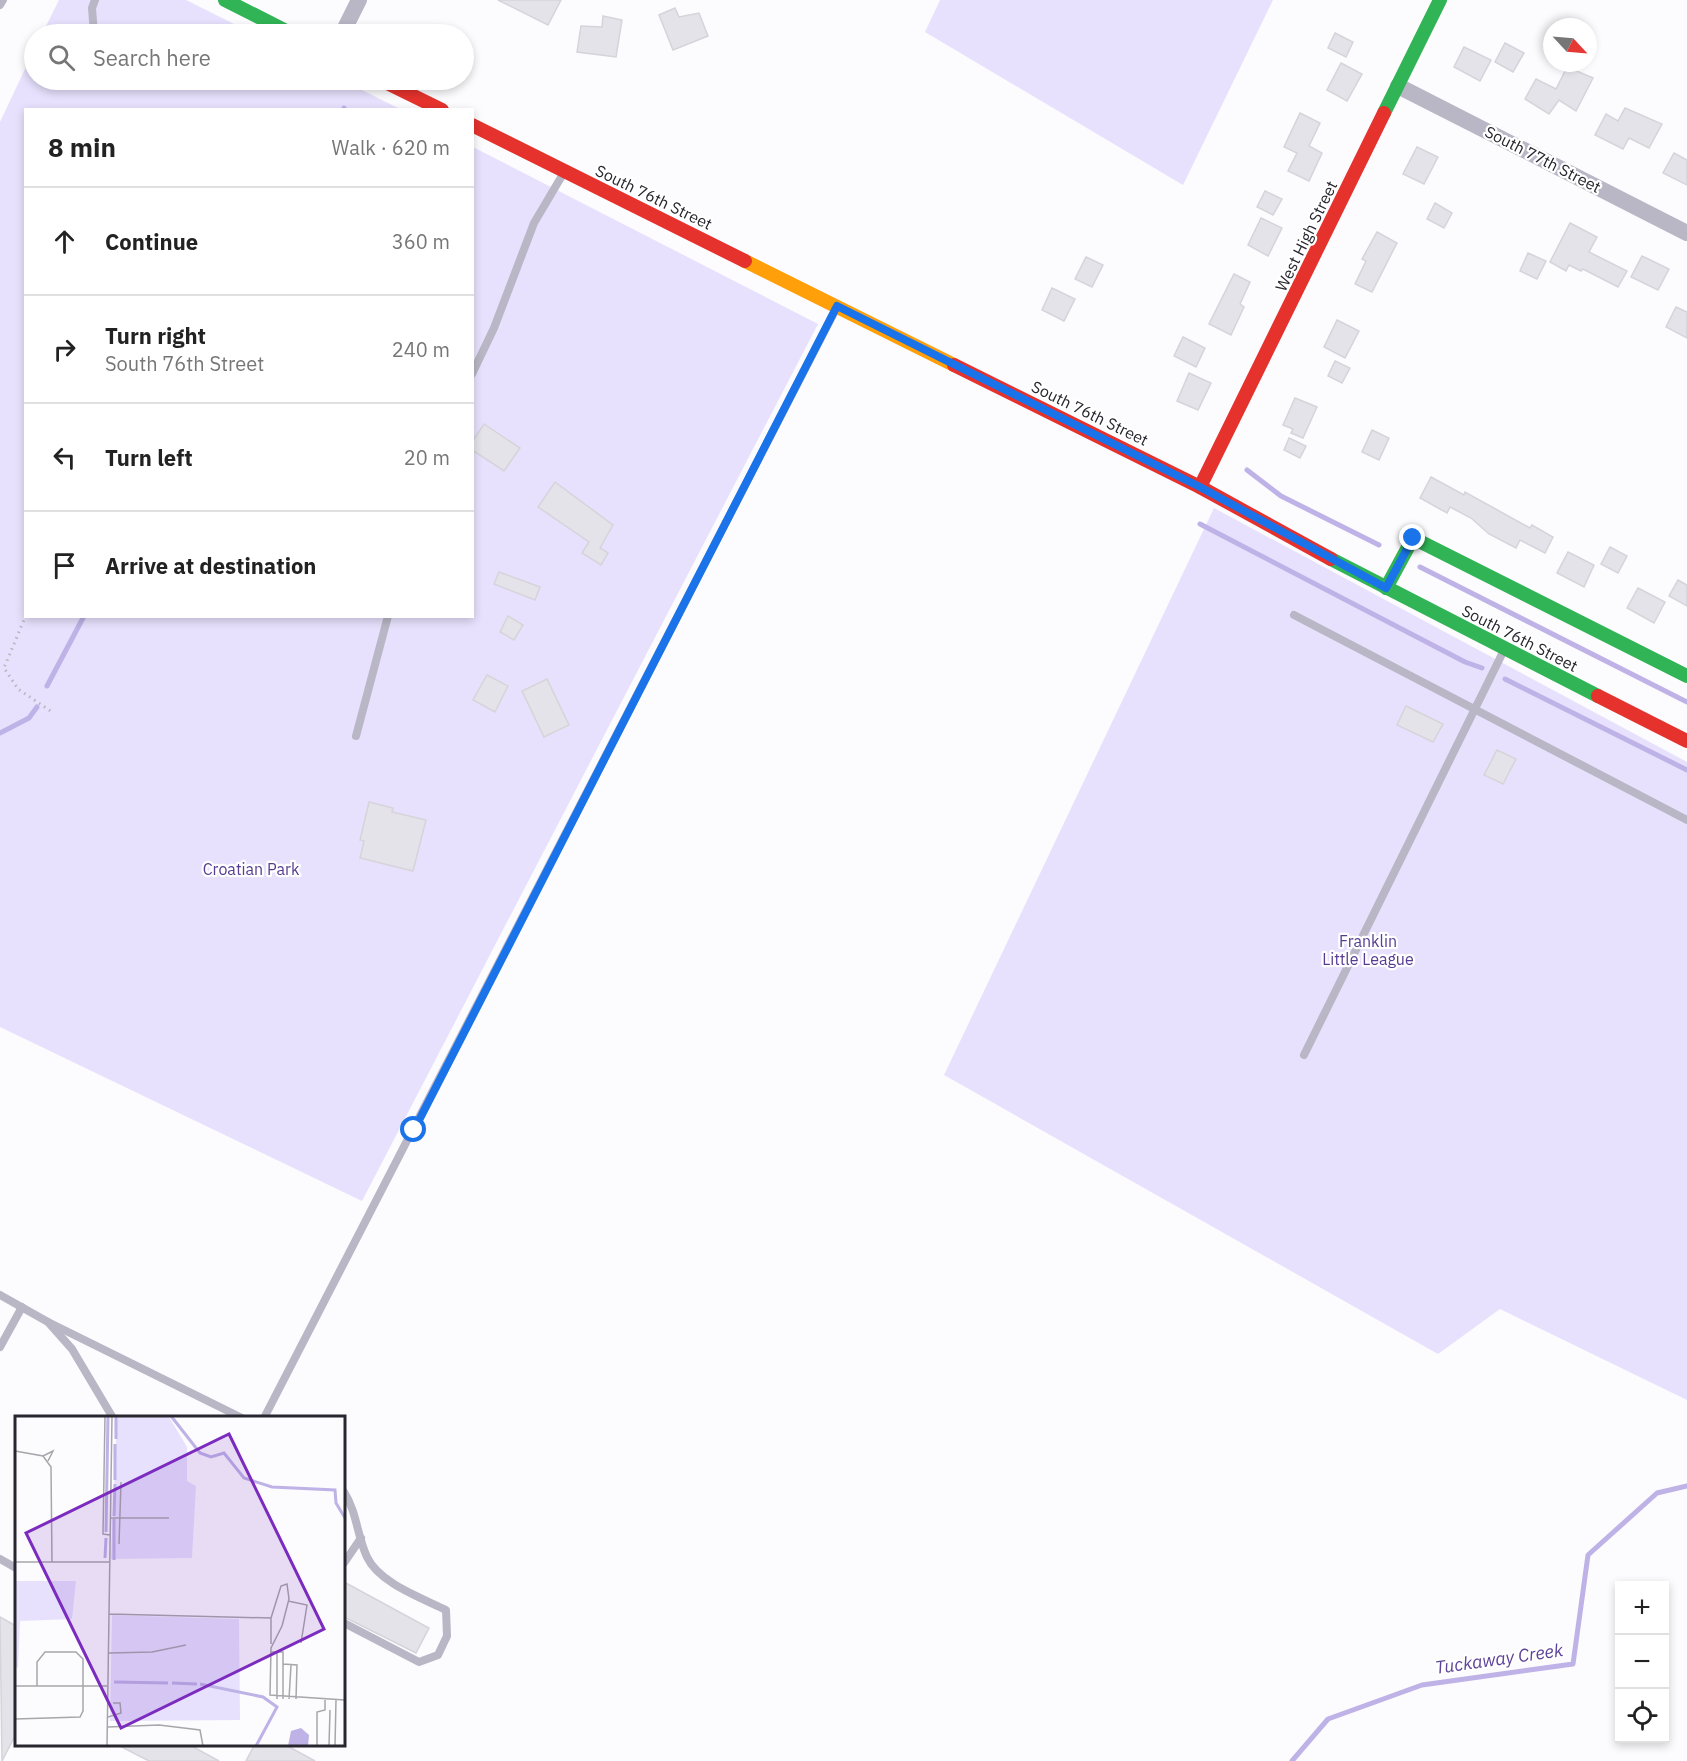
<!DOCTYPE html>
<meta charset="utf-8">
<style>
body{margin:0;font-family:"IBM Plex Sans",sans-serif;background:#f6f6f6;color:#222}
.controls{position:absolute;right:18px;bottom:18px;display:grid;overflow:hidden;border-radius:0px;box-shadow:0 3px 9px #0003}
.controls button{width:54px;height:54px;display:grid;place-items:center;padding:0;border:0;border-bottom:2px solid #e0e0e0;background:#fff;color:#222;font:30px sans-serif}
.compass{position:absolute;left:1543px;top:18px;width:54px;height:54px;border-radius:50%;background:#fff;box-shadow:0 3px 9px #0003;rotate:116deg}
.stop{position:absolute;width:18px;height:18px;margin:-14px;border:4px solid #1a73e8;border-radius:50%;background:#fff}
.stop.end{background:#1a73e8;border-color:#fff;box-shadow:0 2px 6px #0008}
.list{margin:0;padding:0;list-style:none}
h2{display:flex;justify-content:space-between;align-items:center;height:78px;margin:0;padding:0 24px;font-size:26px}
h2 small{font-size:20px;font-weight:400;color:#767676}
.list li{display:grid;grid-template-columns:39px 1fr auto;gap:18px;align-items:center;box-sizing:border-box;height:108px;padding:0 24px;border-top:2px solid #e0e0e0}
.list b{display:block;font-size:22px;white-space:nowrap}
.list p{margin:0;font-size:20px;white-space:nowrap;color:#767676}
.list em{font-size:20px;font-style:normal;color:#767676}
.icon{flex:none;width:33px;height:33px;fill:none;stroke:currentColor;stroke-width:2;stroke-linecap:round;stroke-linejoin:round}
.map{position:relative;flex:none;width:1687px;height:1761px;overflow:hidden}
.search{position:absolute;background:#fff;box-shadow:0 3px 9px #0003;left:24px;top:24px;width:450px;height:66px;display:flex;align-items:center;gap:15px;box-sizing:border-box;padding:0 21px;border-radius:33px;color:#767676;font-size:22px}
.panel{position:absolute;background:#fff;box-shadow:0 3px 9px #0003;left:24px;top:108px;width:450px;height:510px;border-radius:0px}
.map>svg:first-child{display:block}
.green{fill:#e7e1fd}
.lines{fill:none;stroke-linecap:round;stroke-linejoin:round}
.stream{stroke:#beb2e6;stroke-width:5}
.building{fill:#e4e3e9;stroke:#d6d4da;stroke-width:1.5}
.path{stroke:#b8b6c0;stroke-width:3;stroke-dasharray:1.5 4.5;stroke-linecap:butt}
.lane{stroke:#b9b6c5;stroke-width:8}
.street{stroke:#b9b6c5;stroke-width:16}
.fast{stroke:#30b455;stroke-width:14}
.slow{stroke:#ff9f0a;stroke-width:14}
.jam{stroke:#e5322d;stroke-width:14}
.route{stroke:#1a73e8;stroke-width:8}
.labels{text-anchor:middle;stroke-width:4.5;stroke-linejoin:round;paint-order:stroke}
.street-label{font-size:16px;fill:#28262f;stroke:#fff}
.park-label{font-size:16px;fill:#573c92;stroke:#fff}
.water-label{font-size:18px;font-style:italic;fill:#5d4399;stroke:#fff}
.inset-river{fill:none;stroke:#beb2e6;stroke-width:3}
.inset-road{fill:none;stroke:#a7a6ab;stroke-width:1.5}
.view{fill:#7b2cbf;fill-opacity:0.15;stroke:#7b2cbf;stroke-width:3}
.inset-edge{fill:none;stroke:#28262f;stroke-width:3}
</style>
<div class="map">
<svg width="1687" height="1761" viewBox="0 0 1687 1761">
<rect width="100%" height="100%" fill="#fcfbfe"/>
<!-- green -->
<g class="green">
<polygon points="59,0 186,0 254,34 42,34"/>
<polygon points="940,0 1273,0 1183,185 925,32"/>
<polygon points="34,50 34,80 342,80 400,109 26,110 26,616 472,616 473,147 818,324 362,1201 0,1027 0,122"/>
<polygon points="1214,508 1687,762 1687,1400 1500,1309 1438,1354 944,1075"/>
</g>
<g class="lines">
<!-- stream -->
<g class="stream">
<polyline points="343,110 344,108"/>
<polyline points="1247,470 1281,496 1379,545"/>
<polyline points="1200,524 1465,662 1482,668"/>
<polyline points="1420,567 1687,702"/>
<polyline points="1505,679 1687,770"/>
<polyline points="47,686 84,616"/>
<polyline points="0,733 29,718 37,707"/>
<polyline points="1292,1761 1328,1719 1422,1685 1573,1664 1588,1555 1657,1493 1687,1486"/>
</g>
</g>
<!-- building -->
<g class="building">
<polygon points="498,0 561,0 548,25"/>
<polygon points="675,8 679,17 699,13 708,36 673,50 659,15"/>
<polygon points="603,16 622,20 616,57 577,52 581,26 602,27"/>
<polygon points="1335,33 1353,42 1346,57 1328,48"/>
<polygon points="1505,43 1524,53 1513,72 1495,62"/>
<polygon points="1464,47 1491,60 1480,81 1454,67"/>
<polygon points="1341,63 1362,74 1347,101 1327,90"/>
<polygon points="1567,67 1593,78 1576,111 1559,100 1549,114 1525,99 1536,79 1556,89"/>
<polygon points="1625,108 1662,124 1649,148 1629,138 1623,149 1595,135 1606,114 1618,121"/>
<polygon points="1300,113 1320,123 1309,146 1322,153 1309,181 1288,171 1297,153 1284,147"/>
<polygon points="1417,147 1438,157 1424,184 1403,174"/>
<polygon points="1674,153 1687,160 1687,185 1663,173"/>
<polygon points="1265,191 1282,199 1273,215 1257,207"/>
<polygon points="1435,203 1452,213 1444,228 1427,219"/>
<polygon points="1261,218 1282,228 1268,256 1248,245"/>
<polygon points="1570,223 1597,237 1589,252 1627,271 1618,287 1583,269 1581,271 1569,265 1566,271 1550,262"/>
<polygon points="1377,232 1397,243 1372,292 1355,284 1366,261 1362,259"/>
<polygon points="1528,253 1546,261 1537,279 1520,271"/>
<polygon points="1642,256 1669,269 1658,290 1631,277"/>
<polygon points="1086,257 1103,265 1092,287 1075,279"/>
<polygon points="1234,274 1250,282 1240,304 1244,307 1231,335 1209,324"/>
<polygon points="1052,288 1075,299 1064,321 1042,310"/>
<polygon points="1676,307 1687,312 1687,338 1666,327"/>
<polygon points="1337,320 1359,331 1345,358 1324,347"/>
<polygon points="1183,337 1205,348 1196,367 1174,356"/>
<polygon points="1335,361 1350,368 1342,383 1328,376"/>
<polygon points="1189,373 1211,383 1198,410 1177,401"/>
<polygon points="1295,398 1317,407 1303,438 1291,433 1293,429 1283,425"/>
<polygon points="484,424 520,448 504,471 472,450 472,442"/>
<polygon points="1372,430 1389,438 1379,460 1362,452"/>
<polygon points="1289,438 1306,446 1300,458 1284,450"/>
<polygon points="1431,477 1464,495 1465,492 1530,528 1532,525 1553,537 1545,553 1520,540 1516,548 1489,534 1471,518 1450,507 1447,513 1420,498"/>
<polygon points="555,482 613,525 600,548 608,553 601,565 582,553 589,542 538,507"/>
<polygon points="1610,547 1627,556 1618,573 1601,564"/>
<polygon points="1568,552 1594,565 1584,587 1557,573"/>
<polygon points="499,572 540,587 535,600 494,584"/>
<polygon points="1678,580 1687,585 1687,606 1669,596"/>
<polygon points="1638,588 1665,602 1654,623 1627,608"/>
<polygon points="508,616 523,625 514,640 500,632"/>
<polygon points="487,675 508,686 495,712 473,700"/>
<polygon points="547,679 569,725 544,737 522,691"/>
<polygon points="1406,706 1443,724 1433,742 1397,725"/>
<polygon points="1497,750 1516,759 1503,784 1484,775"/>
<polygon points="369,802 393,808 392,812 426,820 413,871 360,858 364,841 360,840"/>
<polygon points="344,1582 429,1628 416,1653 344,1617"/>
<polygon points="0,1617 16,1626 16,1734 2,1761"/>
<polygon points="116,1744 188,1744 219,1761 149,1761"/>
<polygon points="255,1744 284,1744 315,1761 246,1761"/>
</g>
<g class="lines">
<!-- path -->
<polyline class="path" points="26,615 4,668 18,689 52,712"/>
<!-- lane -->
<g class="lane">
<polyline points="0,5 3,0"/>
<polyline points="94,34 92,8 95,0"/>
<polyline points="202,34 204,30"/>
<polyline points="151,80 157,83 175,80"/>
<polyline points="472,374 494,328 534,223 563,174"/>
<polyline points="1294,615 1687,820"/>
<polyline points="356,736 388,616"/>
<polyline points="1304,1055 1504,650"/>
<polyline points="0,1295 48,1322 72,1349 113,1418"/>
<polyline points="48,1322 242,1418"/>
<polyline points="0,1347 22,1307"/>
<polyline points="264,1418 836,309"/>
<path d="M344,1492C357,1512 357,1536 367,1557C379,1583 422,1598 446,1610L447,1636L438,1655L419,1662L344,1623"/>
<polyline points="0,1559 16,1568"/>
<polyline points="344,1563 361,1538"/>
</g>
<!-- street -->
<g class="street">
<polyline points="342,34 359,0"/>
<polyline points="1398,86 1687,233"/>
</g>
<!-- fast -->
<g class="fast">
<polyline points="225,0 292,34"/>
<polyline points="1384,113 1440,0"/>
<polyline points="1331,559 1598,696"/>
<polyline points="1386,588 1413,538 1687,676"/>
</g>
<!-- slow -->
<polyline class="slow" points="745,261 954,365"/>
<!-- jam -->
<g class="jam">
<polyline points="381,80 442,110"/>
<polyline points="472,125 745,261"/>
<polyline points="954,365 1200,487 1331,559"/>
<polyline points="1200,487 1384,113"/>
<polyline points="1598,696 1687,741"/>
</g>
</g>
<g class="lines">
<!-- route -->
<polyline class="route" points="414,1130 837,306 1200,487 1386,588 1413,538"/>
</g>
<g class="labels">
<!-- street labels -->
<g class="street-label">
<text transform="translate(1543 159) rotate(27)" y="6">South 77th Street</text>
<text transform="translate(654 197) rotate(26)" y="6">South 76th Street</text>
<text transform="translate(1306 236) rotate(-64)" y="6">West High Street</text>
<text transform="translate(1090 413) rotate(26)" y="6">South 76th Street</text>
<text transform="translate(1520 638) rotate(27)" y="6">South 76th Street</text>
</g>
<!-- park labels -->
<g class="park-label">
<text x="251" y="875">Croatian Park</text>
<text x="1368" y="947">Franklin<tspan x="1368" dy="18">Little League</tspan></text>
</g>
<!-- water labels -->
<g class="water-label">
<text transform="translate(1499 1659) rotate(-8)" y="6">Tuckaway Creek</text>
</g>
</g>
<!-- overview -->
<g transform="translate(15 1416)">
<rect width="330" height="330" fill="#fcfbfe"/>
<path d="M102,0L154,1L172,31V65L181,70L177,142L96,143ZM0,165H61L57,203L5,205L3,252L0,251ZM97,199L224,203L225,304L95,305Z" fill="#e7e1fd"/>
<path d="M286,312L294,319L293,330H273L276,315Z" fill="#beb2e6"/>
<path class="inset-river" d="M156,0L185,37L196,41L209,37L229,62L257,71L320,74L321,87L330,102M101,23V0M100,64V28M99,100L100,68M91,116L93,0M90,142L91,122M99,144V103M99,266L153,267M157,267L182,268M185,268L248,281L262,291L241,330"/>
<path class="inset-road" d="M90,0L88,118L95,119M0,35L28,40L36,51L37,146M28,40L38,35L33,45M96,102H154M104,128L106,66M0,146H94M273,185L292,189L286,227M94,198L256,202V228M256,202L266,170L272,168L274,183L267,210L256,232L255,279L330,284M255,236H268V283M94,237L137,236L171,229M268,248L282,249L281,283M0,270H93M262,283V236M274,283L276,249M93,301L106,297L105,287H98M0,303L65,301L68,295V243L61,236H30L22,246V270M93,311L144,309L185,314L188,330M92,330L97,0M302,330V296L310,294V284M314,330L315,294M320,330L321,284"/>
<path class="view" d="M214,18L309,213L106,312L11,117Z"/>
<rect width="330" height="330" class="inset-edge"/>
</g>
</svg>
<div class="controls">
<button>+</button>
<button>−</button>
<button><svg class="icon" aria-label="locate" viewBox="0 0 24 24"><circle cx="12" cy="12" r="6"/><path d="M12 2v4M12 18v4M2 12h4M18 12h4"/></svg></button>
</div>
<svg class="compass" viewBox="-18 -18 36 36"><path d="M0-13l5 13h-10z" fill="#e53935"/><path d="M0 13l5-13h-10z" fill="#767676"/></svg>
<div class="stop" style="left:414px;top:1130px"></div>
<div class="stop end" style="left:1413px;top:538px"></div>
<div class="search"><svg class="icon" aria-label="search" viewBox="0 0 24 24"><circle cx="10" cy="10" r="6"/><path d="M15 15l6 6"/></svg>Search here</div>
<section class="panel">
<h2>8 min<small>Walk · 620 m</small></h2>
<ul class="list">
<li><svg class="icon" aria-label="ahead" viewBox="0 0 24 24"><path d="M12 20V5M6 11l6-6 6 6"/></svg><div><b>Continue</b></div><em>360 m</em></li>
<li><svg class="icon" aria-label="right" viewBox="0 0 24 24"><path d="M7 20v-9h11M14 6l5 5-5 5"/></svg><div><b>Turn right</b><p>South 76th Street</p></div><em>240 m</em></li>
<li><svg class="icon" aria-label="left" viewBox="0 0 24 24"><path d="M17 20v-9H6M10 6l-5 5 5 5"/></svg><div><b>Turn left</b></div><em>20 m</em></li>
<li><svg class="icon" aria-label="arrive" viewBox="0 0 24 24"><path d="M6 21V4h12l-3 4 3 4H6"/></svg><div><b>Arrive at destination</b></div></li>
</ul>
</section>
</div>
